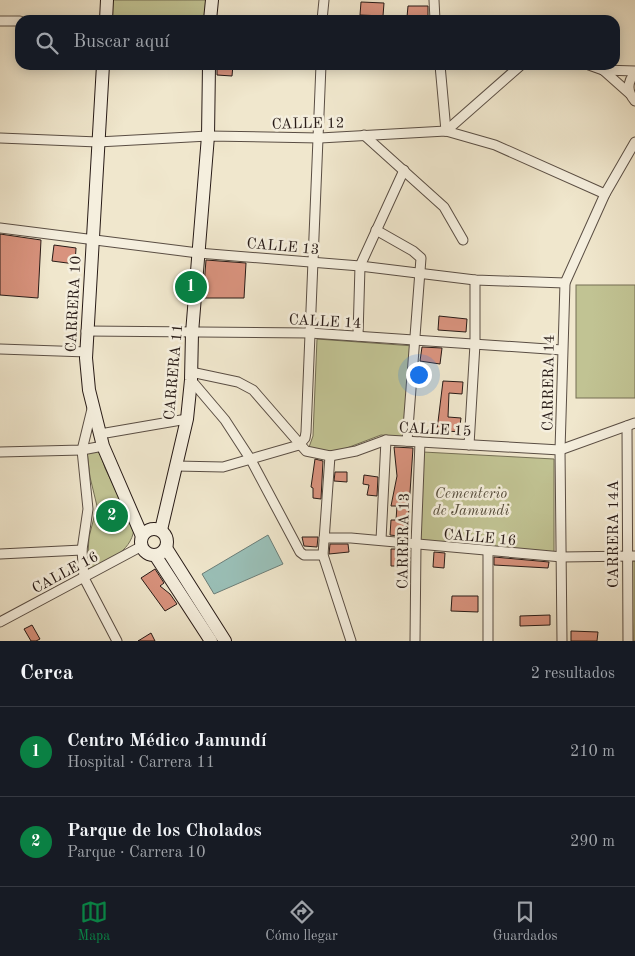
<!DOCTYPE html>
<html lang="es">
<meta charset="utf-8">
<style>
body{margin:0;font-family:"Old Standard TT",serif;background:#242831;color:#f1f3f6}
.you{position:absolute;left:418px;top:374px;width:18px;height:18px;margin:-12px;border:4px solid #fff;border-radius:50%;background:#1a73e8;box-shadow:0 0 0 8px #1a73e833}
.badge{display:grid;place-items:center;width:32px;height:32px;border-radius:50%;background:#0b8043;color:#fff;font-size:16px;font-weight:700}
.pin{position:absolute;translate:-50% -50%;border:2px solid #fff;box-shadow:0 1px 5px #0006}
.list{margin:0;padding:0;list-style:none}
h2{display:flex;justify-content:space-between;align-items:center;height:65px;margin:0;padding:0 20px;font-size:21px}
h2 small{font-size:16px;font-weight:400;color:#9ea1a6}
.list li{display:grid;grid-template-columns:32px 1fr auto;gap:15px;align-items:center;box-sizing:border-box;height:90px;padding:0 20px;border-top:1px solid #363941}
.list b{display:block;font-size:19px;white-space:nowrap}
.list p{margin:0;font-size:16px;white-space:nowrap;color:#9ea1a6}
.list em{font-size:16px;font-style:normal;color:#9ea1a6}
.icon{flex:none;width:28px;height:28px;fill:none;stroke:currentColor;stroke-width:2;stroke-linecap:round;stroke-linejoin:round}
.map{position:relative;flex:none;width:635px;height:641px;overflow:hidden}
.search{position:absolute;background:#171b24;box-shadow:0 2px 12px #0003;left:15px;right:15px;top:15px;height:55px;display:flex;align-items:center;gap:12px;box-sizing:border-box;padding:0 18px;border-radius:15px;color:#9ea1a6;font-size:19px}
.sheet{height:245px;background:#171b24}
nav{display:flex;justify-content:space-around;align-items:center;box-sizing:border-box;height:70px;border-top:1px solid #363941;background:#171b24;font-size:14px;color:#9ea1a6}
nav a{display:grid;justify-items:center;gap:2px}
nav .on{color:#0b8043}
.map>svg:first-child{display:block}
.green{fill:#c1c393;stroke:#746f55}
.water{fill:#9ac0b8;stroke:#6c7e78}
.building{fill:#d9937e;stroke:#281b17}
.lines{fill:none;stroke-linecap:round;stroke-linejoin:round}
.minor-casing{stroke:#5a4e44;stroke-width:11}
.secondary-casing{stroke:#281b17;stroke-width:14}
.minor{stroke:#f5efde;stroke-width:9}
.secondary{stroke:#f5efde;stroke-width:12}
.labels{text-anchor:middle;stroke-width:5;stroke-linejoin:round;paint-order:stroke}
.street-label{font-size:15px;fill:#281b17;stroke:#f5efde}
.park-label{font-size:15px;font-style:italic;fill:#564d3c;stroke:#f5efde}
</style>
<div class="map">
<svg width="635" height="641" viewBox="0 0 635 641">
<rect width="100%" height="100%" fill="#f0e7cd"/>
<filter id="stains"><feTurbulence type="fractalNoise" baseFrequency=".004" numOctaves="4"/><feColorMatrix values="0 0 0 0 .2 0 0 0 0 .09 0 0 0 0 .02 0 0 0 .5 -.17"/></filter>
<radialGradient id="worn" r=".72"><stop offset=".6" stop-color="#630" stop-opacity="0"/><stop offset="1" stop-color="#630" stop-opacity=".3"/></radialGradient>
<!-- green -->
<g class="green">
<polygon points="107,0 212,0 210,20 106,20"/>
<rect x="576" y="285" width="59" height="113"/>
<polygon points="317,339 414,346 404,437 381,435 331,454 308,450 313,436"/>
<path d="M99,450L105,468L134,529C131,553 106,561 87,572L89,537L97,506L90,477L87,451Z"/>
<polygon points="423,452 554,459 554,553 419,545"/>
<polygon points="631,561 635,561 635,641 633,641"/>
</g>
<!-- water -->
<polygon class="water" points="268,535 283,564 214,594 202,574"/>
<!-- building -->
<g class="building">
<polygon points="361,2 384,3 383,16 360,15"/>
<polygon points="408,6 428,6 428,17 407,17"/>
<polygon points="217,65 233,65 232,76 217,75"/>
<polygon points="0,234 41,240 38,298 0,295"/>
<polygon points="54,245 76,248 75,264 52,261"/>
<polygon points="206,260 246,263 244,298 203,298"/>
<polygon points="439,316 467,319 466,332 438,330"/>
<polygon points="422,347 442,348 440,364 420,361"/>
<polygon points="443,381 463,382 462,394 449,393 448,417 461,418 459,432 437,430"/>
<polygon points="394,447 413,448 407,537 390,535 391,520 396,520 397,506 391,506 397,476"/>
<polygon points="315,459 323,461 321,499 313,498 313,488 311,487"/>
<polygon points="335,472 347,472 347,482 334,481"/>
<polygon points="364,475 378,477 377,496 367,495 369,485 363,484"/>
<polygon points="302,537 318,537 317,547 304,546"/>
<polygon points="330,544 348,544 349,552 329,554"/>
<polygon points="391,549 399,549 400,566 391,566"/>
<polygon points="434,552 445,553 444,568 433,567"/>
<polygon points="494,557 549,562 548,568 494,565"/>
<polygon points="155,569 164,583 160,586 170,594 177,604 165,611 141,578"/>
<polygon points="452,596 478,596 478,612 451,611"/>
<polygon points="550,615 550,625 520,626 520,616"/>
<polygon points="32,625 40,639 36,641 31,641 24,629"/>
<polygon points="571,631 598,632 597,641 571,641"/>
<polygon points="151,633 155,641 138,641"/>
</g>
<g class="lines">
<!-- minor casing -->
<g class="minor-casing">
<g id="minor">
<polyline points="434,0 435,20"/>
<polyline points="322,20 324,0"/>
<polyline points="0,21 20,21"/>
<polyline points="440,65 446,131"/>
<polyline points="589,65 603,70 635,71"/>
<polyline points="603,70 630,94"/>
<path d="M635,73C627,82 627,92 635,101"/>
<polyline points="446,131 521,65"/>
<polyline points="364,135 444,207 463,240"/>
<polyline points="0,138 98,142 208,136 320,138 446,131 495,145 605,194"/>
<polyline points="0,228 198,253 360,266 475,280 565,283"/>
<polyline points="376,230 413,251 421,258 407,441"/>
<polyline points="86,331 310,333 562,350"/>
<polyline points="358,336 360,266 404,170"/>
<polyline points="0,349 87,352"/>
<polyline points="191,372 238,382 253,390 306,451 330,456 356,451 386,440 560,450 635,423"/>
<polyline points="191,380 225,420 251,460 300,552 304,555 323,555"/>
<polyline points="92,409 82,450 88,509 82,550 84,578 117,641"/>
<polyline points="627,426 628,641"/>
<polyline points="100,434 187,419"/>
<polyline points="299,445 305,438 306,432 321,65"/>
<polyline points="469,445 475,344 475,280"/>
<polyline points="0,452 82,450 103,446"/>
<polyline points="330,456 323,555 351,641"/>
<polyline points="176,466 223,467 299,445"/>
<polyline points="324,538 351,538 562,557 635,556"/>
<polyline points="381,540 386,440"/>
<polyline points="0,554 82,550"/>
<polyline points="0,622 142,546"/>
<polyline points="415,641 416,545 420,442"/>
<polyline points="488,641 488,551"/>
<polyline points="562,641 560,450 565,283 605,194 635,142"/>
</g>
</g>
<!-- secondary casing -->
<g class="secondary-casing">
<g id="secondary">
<polyline points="106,20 107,0"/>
<polyline points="210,20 212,0"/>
<polyline points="103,65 86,358 89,390 103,446 142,536"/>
<circle cx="154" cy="542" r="13"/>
<polyline points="161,530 187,419 191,380 192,333 208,136 209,65"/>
<polyline points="166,548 225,641"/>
<polyline points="155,555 211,641"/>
</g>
</g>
<!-- minor -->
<use href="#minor" class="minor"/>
<!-- secondary -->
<use href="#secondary" class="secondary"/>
</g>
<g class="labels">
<!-- street labels -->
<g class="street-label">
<text transform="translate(308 123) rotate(-1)" y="5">CALLE 12</text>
<text transform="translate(283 246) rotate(5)" y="5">CALLE 13</text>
<text transform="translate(73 304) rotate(-87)" y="5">CARRERA 10</text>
<text transform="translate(325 321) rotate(3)" y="5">CALLE 14</text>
<text transform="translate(173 372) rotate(-85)" y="5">CARRERA 11</text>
<text transform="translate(548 383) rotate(-89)" y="5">CARRERA 14</text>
<text transform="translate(435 429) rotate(3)" y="5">CALLE 15</text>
<text transform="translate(613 534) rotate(-90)" y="5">CARRERA 14A</text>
<text transform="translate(480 537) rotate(5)" y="5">CALLE 16</text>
<text transform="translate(403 541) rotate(-89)" y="5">CARRERA 13</text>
<text transform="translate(65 572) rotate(-28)" y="5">CALLE 16</text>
</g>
<!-- park labels -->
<g class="park-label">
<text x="471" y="498">Cementerio<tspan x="471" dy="17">de Jamundi</tspan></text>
</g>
</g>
<rect width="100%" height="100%" filter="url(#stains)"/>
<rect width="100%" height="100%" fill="url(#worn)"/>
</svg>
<div class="you"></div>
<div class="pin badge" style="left:191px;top:287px">1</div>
<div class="pin badge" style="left:112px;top:516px">2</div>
<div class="search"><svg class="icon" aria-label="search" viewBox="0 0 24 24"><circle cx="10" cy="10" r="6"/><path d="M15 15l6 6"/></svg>Buscar aquí</div>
</div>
<section class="sheet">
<h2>Cerca<small>2 resultados</small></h2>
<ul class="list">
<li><span class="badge">1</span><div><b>Centro Médico Jamundí</b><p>Hospital · Carrera 11</p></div><em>210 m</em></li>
<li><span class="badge">2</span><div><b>Parque de los Cholados</b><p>Parque · Carrera 10</p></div><em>290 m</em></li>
</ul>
</section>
<nav>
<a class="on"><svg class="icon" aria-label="map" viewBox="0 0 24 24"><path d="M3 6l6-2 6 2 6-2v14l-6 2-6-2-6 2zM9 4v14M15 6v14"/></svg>Mapa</a>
<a><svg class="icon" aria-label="directions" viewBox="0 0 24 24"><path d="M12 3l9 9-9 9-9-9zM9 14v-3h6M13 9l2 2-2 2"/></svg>Cómo llegar</a>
<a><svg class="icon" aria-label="saved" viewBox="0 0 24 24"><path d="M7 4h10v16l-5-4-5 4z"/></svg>Guardados</a>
</nav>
